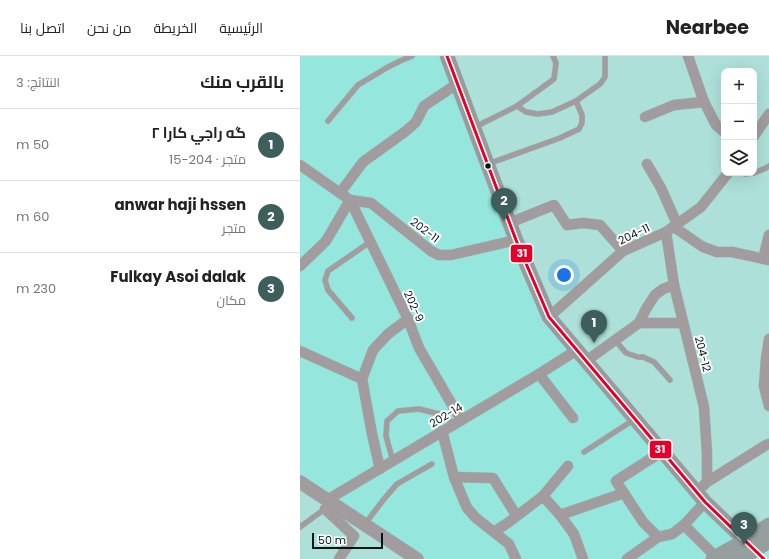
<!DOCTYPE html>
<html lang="ar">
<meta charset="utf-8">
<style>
body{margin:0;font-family:Poppins,Cairo,sans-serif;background:#f6f6f6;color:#222;direction:rtl}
.controls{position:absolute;right:12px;top:12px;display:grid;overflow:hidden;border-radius:8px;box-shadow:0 4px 16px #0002}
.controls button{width:36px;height:36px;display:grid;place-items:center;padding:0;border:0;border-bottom:1px solid #e0e0e0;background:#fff;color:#222;font:20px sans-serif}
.scale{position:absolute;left:12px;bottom:10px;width:71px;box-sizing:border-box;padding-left:4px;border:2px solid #001815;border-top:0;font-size:11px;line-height:14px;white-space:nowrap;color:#001815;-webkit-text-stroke:3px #fff;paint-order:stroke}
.you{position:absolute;left:264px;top:219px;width:14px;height:14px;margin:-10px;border:3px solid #fff;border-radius:50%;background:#1a73e8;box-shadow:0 0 0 6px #1a73e833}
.badge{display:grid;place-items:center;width:26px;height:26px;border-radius:50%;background:#3d5e5a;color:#fff;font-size:13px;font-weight:700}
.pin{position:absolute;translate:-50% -33px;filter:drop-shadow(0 1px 2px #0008)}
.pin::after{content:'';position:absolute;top:21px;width:14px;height:12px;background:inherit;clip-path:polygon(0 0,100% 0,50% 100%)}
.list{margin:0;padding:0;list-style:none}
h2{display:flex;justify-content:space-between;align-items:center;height:52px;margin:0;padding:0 16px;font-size:17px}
h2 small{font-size:13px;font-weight:400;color:#767676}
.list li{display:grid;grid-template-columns:26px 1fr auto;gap:12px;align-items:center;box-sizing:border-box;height:72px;padding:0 16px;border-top:1px solid #e0e0e0}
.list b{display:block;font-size:15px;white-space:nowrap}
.list p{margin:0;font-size:13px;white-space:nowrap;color:#767676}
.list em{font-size:13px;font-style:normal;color:#767676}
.icon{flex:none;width:22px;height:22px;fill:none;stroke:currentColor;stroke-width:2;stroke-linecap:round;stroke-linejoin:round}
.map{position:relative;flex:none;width:469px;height:503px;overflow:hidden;direction:ltr}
header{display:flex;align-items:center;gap:24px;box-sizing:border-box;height:56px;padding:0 20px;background:#fff;border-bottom:1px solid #e0e0e0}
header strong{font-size:19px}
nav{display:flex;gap:22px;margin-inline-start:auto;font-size:14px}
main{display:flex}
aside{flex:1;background:#fff}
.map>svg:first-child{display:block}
.built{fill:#95e6dc}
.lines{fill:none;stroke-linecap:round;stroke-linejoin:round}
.service-casing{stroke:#96bcb6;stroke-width:6}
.minor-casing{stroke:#96bcb6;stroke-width:11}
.tertiary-casing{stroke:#96bcb6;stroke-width:14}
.secondary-casing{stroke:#96bcb6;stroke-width:15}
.primary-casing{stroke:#96bcb6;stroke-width:17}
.service{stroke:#a29c9e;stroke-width:5}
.minor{stroke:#a29c9e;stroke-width:10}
.tertiary{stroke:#a29c9e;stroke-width:13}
.secondary{stroke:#999a9c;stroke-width:14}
.primary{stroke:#979e9e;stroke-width:16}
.bus-1-casing{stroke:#fff;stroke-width:6}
.bus-1{stroke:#e4002b;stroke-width:3}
.bus-dot{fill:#001815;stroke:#fff;stroke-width:1.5}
.labels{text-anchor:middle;stroke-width:4;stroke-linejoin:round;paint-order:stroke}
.street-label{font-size:11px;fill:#001815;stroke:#fff}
.line-badge{stroke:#fff;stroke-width:1.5}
.badge-label{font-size:11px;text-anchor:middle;font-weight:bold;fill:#fff}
</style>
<header>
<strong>Nearbee</strong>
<nav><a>الرئيسية</a><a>الخريطة</a><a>من نحن</a><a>اتصل بنا</a></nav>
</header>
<main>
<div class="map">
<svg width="469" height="503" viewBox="0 0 469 503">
<rect width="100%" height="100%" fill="#ade0d9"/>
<!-- built -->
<polygon class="built" points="0,0 146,0 249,261 446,485 414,503 117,503 0,426"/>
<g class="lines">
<!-- service casing -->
<g class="service-casing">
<g id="service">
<polyline points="217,50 226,56 238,58 252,56 276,45 300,28 305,21 305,0"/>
<polyline points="28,65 58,29 88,11 100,5 112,0"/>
<polyline points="175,71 217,50 254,23 256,7 253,0"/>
<polyline points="188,108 260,82 279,73 282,67 282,59 276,45"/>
<polyline points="443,117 445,118 453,117"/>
<polyline points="454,117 466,112 469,110"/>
<polyline points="52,262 28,234 25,224 28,215 70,186"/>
<polyline points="315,284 326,297 338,301 343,301 354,306 370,324"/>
<polyline points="284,396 335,363"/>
<polyline points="93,405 86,380 87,365 98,355 119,353 139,358 148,362 153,369"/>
<polyline points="65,468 84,443 97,428 132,408"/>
<polyline points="0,471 26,452"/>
</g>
</g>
<!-- minor casing -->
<g class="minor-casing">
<g id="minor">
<polyline points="388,0 404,46"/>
<polyline points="345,61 374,49 404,46 416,69 424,76"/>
<polyline points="454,80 469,58"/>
<polyline points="347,108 361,132 377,168"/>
<polyline points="0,109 50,144 71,147 131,195 139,199 151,199 216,184"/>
<polyline points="40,137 63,106 106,75 116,66 124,50 157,28"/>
<polyline points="50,144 108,263 119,292 161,364"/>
<polyline points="209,167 254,149 267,169 283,167 300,169 323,195"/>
<polyline points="374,171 403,191 417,196 432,196 469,204"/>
<polyline points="366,176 374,229 404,351 407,398 407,426"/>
<polyline points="463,203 469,179"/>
<polyline points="0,210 26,185 50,144"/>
<polyline points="249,261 323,195 366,176 401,151 428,117"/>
<polyline points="339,267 383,267"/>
<polyline points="469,283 466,303 464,330 469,350"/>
<polyline points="0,295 62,323"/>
<polyline points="286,305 339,267 346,253 355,239 363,233 374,229"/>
<polyline points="239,318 273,362"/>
<polyline points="142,375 154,421 167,452 176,462 209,488 216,503"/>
<polyline points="80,413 72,378 62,323 73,294 88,278 108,263"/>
<polyline points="154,421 193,422 216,459"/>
<polyline points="403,430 407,426 466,389 469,388"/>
<polyline points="243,440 260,459 274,478 283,503"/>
<polyline points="27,444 239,318 277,294"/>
<polyline points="25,453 54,480 39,503"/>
<polyline points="260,459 324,437"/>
<polyline points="384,469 417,502"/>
<polyline points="194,476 209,466 243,440 268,410"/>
<polyline points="358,481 343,466 316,425 363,395"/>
<polyline points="327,503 358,481 372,478 384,469 405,446"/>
</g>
</g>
<!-- tertiary casing -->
<g class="tertiary-casing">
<polyline id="tertiary" points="0,426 117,503"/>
</g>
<!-- secondary casing -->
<g class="secondary-casing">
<polyline id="secondary" points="147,0 216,184 249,261 405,446 453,492"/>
</g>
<!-- primary casing -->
<g class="primary-casing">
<g id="primary">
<polyline points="414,503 446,485 469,470"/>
<polyline points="439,503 469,484"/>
</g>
</g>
<!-- service -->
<use href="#service" class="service"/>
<!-- minor -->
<use href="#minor" class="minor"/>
<!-- tertiary -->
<use href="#tertiary" class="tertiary"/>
<!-- secondary -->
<use href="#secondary" class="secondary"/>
<!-- primary -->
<use href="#primary" class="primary"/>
<!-- bus-1 casing -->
<g class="bus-1-casing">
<polyline id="bus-1" points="147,0 216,184 249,261 405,446 464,503"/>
</g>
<!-- bus-1 -->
<use href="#bus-1" class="bus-1"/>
</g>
<!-- markers -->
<circle class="bus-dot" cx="188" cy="110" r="3.5"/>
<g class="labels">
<!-- street labels -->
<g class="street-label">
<text transform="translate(125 174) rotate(37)" y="4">202-11</text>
<text transform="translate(334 178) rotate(-25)" y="4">204-11</text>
<text transform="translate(114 250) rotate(65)" y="4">202-9</text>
<text transform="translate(403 298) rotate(76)" y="4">204-12</text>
<text transform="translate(146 359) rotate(-31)" y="4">202-14</text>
</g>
</g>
<g class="line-badge">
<rect x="210" y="188" width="23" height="19" rx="4" fill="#e4002b"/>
<rect x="349" y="384" width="23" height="19" rx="4" fill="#e4002b"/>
</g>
<g class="badge-label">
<text x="222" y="201">31</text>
<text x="360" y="397">31</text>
</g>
</svg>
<div class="controls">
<button>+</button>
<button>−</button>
<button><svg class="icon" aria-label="layers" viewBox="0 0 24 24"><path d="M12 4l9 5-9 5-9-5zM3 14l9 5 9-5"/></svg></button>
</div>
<div class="scale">50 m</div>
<div class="you"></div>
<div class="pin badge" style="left:294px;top:287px">1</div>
<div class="pin badge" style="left:204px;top:165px">2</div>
<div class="pin badge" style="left:444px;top:489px">3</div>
</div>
<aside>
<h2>بالقرب منك<small>النتائج: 3</small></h2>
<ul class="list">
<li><span class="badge">1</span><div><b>گه راجي كارا ٢</b><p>متجر · 204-15</p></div><em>50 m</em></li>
<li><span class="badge">2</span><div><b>anwar haji hssen</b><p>متجر</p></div><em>60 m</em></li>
<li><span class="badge">3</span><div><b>Fulkay Asoi dalak</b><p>مكان</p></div><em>230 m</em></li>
</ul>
</aside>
</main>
